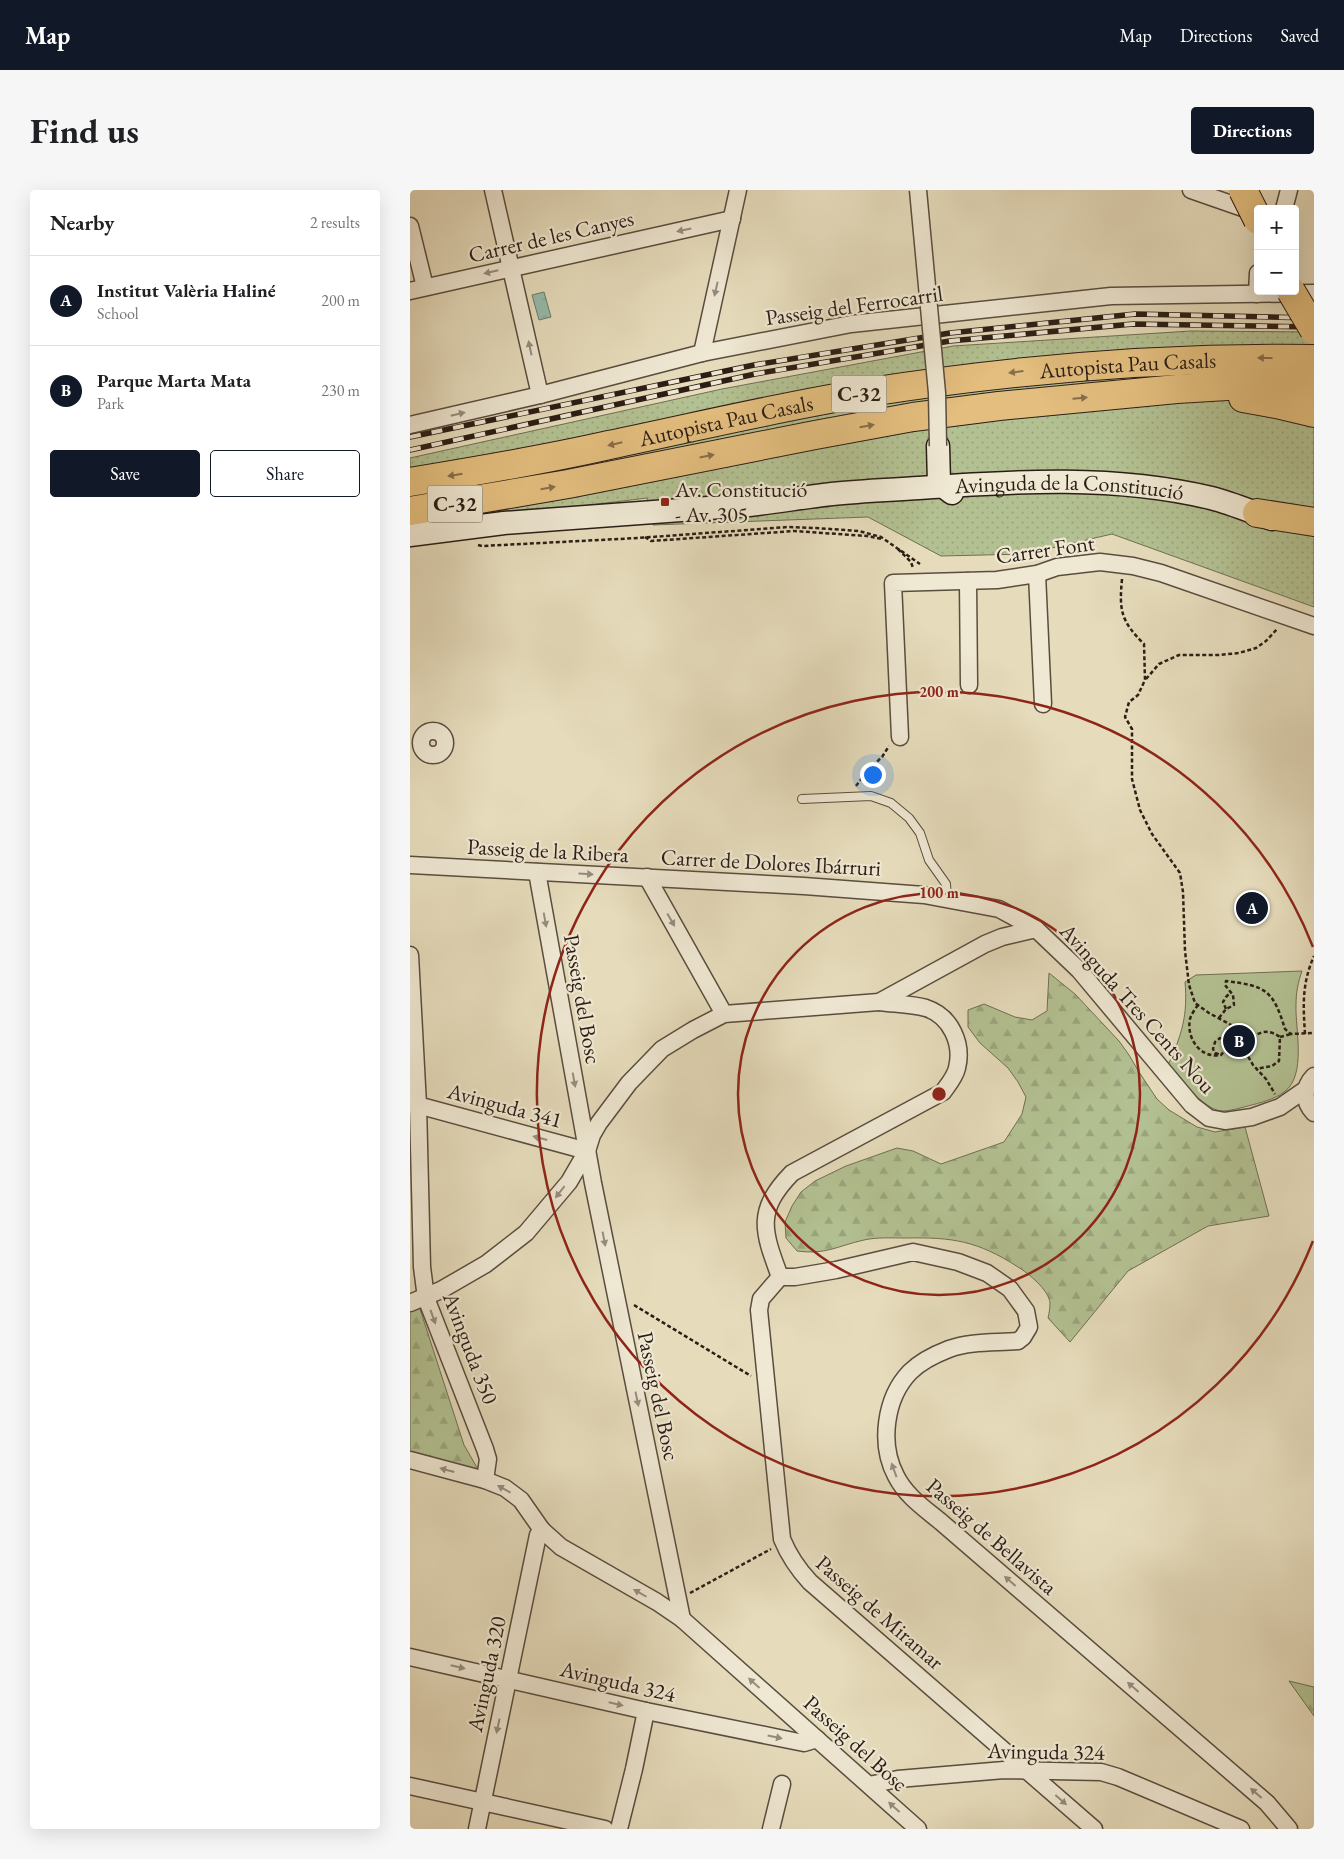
<!DOCTYPE html>
<meta charset="utf-8">
<style>
body{margin:0;font-family:"EB Garamond",serif;background:#f6f6f6;color:#202124}
.controls{position:absolute;right:15px;top:15px;display:grid;overflow:hidden;border-radius:5px;box-shadow:0 5px 20px #0002}
.controls button{width:45px;height:45px;display:grid;place-items:center;padding:0;border:0;border-bottom:1px solid #e0e0e0;background:#fff;color:#202124;font:25px sans-serif}
.you{position:absolute;left:462px;top:584px;width:18px;height:18px;margin:-12px;border:4px solid #fff;border-radius:50%;background:#1a73e8;box-shadow:0 0 0 8px #1a73e833}
.badge{display:grid;place-items:center;width:32px;height:32px;border-radius:50%;background:#111827;color:#fff;font-size:16px;font-weight:700}
.pin{position:absolute;translate:-50% -50%;border:2px solid #fff;box-shadow:0 1px 5px #0006}
.list{margin:0;padding:0;list-style:none}
h2{display:flex;justify-content:space-between;align-items:center;height:65px;margin:0;padding:0 20px;font-size:21px}
h2 small{font-size:16px;font-weight:400;color:#757577}
.list li{display:grid;grid-template-columns:32px 1fr auto;gap:15px;align-items:center;box-sizing:border-box;height:90px;padding:0 20px;border-top:1px solid #e0e0e0}
.list b{display:block;font-size:19px;white-space:nowrap}
.list p{margin:0;font-size:16px;white-space:nowrap;color:#757577}
.list em{font-size:16px;font-style:normal;color:#757577}
.actions{display:flex;gap:10px;padding:15px 20px}
.actions a{flex:1;padding:11px 0;border:1px solid #111827;border-radius:5px;text-align:center;font-size:18px;color:#111827}
.actions .main{background:#111827;color:#fff}
.map{position:relative;flex:none;width:904px;height:1639px;overflow:hidden;border-radius:5px}
header{display:flex;align-items:center;gap:30px;box-sizing:border-box;height:70px;padding:0 25px;background:#111827;color:#fff}
header strong{font-size:24px}
nav{display:flex;gap:28px;margin-inline-start:auto;font-size:18px}
.intro{display:flex;align-items:center;justify-content:space-between;box-sizing:border-box;height:120px;padding:0 30px}
h1{margin:0;font-size:35px}
.button{padding:12px 22px;border-radius:5px;background:#111827;color:#fff;font-size:18px;font-weight:700}
main{display:flex;gap:30px;padding:0 30px}
aside{flex:1;background:#fff;border-radius:5px;box-shadow:0 5px 20px #0002}
.map>svg:first-child{display:block}
.grass{fill:url(#grass-dots);stroke:#6f6f54}
.forest{fill:url(#forest-firs);stroke:#6f6f54}
.green{fill:#b3c192;stroke:#6f6f54}
.water{fill:url(#water-ripples);stroke:#6c7c70}
.lines{fill:none;stroke-linecap:round;stroke-linejoin:round}
.lane-casing{stroke:#5a4d3f;stroke-width:10}
.street-casing{stroke:#5a4d3f;stroke-width:19}
.secondary-casing{stroke:#2b1d15;stroke-width:25}
.highway-casing{stroke:#2b1d15;stroke-width:30}
.path{stroke:#2b1d15;stroke-width:2.5;stroke-dasharray:4 2.5;stroke-linecap:butt}
.lane{stroke:#efe8d3;stroke-width:8}
.street{stroke:#efe8d3;stroke-width:16}
.secondary{stroke:#efe8d3;stroke-width:22}
.highway{stroke:#e3be7e;stroke-width:28}
.rail-casing{stroke:#2b1d15;stroke-width:5.5}
.rail{stroke:#efe8d3;stroke-width:4;stroke-dasharray:11;stroke-linecap:butt}
.street-bridge-casing{stroke:#5a4d3f;stroke-width:19;stroke-linecap:butt}
.highway-bridge-casing{stroke:#2b1d15;stroke-width:30;stroke-linecap:butt}
.street-bridge{stroke:#efe8d3;stroke-width:16}
.highway-bridge{stroke:#e3be7e;stroke-width:28}
.oneway{fill:#978d7e}
.oneway2{fill:#876e4a}
.ring{fill:none;stroke:#8f2418;stroke-width:2.5}
.poi-dot{fill:#8f2418;stroke:#efe8d3;stroke-width:2}
.labels{text-anchor:middle;stroke-width:4.5;stroke-linejoin:round;paint-order:stroke}
.shield{fill:#efe8d3;stroke:#665a4e;stroke-width:1}
.shield-label{font-size:21px;font-weight:bold;fill:#2b1d15}
.street-label{font-size:22px;fill:#2b1d15;stroke:#efe8d3}
.poi-label{font-size:22px;fill:#2b1d15;stroke:#efe8d3;text-anchor:start}
.centre{fill:#8f2418;stroke:#efe8d3;stroke-width:2.5}
.ring-label{font-size:15px;text-anchor:middle;font-weight:bold;fill:#8f2418;stroke:#efe8d3;stroke-width:4.5;stroke-linejoin:round;paint-order:stroke}
</style>
<header>
<strong>Map</strong>
<nav><a>Map</a><a>Directions</a><a>Saved</a></nav>
</header>
<div class="intro"><h1>Find us</h1><a class="button">Directions</a></div>
<main>
<aside>
<h2>Nearby<small>2 results</small></h2>
<ul class="list">
<li><span class="badge">A</span><div><b>Institut Valèria Haliné</b><p>School</p></div><em>200 m</em></li>
<li><span class="badge">B</span><div><b>Parque Marta Mata</b><p>Park</p></div><em>230 m</em></li>
</ul>
<div class="actions"><a class="main">Save</a><a>Share</a></div>
</aside>
<div class="map">
<svg width="904" height="1639" viewBox="0 0 904 1639">
<defs>
<pattern id="grass-dots" width="8" height="8" patternUnits="userSpaceOnUse" patternTransform="scale(1.25)"><rect width="8" height="8" fill="#b3c192"/><path d="M2 2h.1M6 6h.1" fill="none" stroke="#9aa57d" stroke-width="1.8" stroke-linecap="round"/></pattern>
<pattern id="forest-firs" width="22" height="20" patternUnits="userSpaceOnUse" patternTransform="scale(1.25)"><rect width="22" height="20" fill="#b3c192"/><path d="M5 1l3.5 6h-7zM16 11l3.5 6h-7z" fill="#9aa57d"/></pattern>
<pattern id="water-ripples" width="26" height="14" patternUnits="userSpaceOnUse" patternTransform="scale(1.25)"><rect width="26" height="14" fill="#97bcac"/><path d="M2 4q2-2 4 0t4 0M15 11q2-2 4 0t4 0" fill="none" stroke="#82a193"/></pattern>
</defs>
<rect width="100%" height="100%" fill="#e6dcbc"/>
<filter id="stains"><feTurbulence type="fractalNoise" baseFrequency=".004" numOctaves="4"/><feColorMatrix values="0 0 0 0 .2 0 0 0 0 .09 0 0 0 0 .02 0 0 0 .5 -.17"/></filter>
<radialGradient id="worn" r=".72"><stop offset=".6" stop-color="#630" stop-opacity="0"/><stop offset="1" stop-color="#630" stop-opacity=".3"/></radialGradient>
<!-- grass -->
<polygon class="grass" points="781,141 904,142 904,417 702,344 616,364 531,366 458,327 243,335 237,308 0,337 0,268 312,199 543,156"/>
<!-- forest -->
<g class="forest">
<path d="M639,783L665,804L709,851L719,865L729,882L747,909L759,920L787,937L805,942L835,937L859,1026L798,1036L718,1081L660,1152L638,1128C639,1124 640,1118 640,1113C639,1100 618,1083 608,1077C568,1051 542,1047 496,1048C482,1048 467,1047 454,1050C427,1056 416,1065 387,1061L376,1048L375,1032L382,1016L391,1002L405,991L436,976L487,958L503,961L531,974L594,952L612,924L616,907L608,892L598,878L570,853L558,837V820L574,814L605,827L622,830L637,821Z"/>
<polygon points="0,1114 9,1116 54,1255 69,1281 0,1263"/>
<polygon points="879,1491 904,1497 904,1526"/>
</g>
<!-- green -->
<path class="green" d="M892,781C888,792 886,803 886,815C885,838 897,886 874,902C865,909 850,913 838,916C830,918 821,921 812,921C793,920 771,888 758,875C772,845 778,824 775,792L786,785Z"/>
<!-- water -->
<polygon class="water" points="134,102 141,127 129,130 122,105"/>
<g class="lines">
<!-- lane casing -->
<g class="lane-casing">
<polyline id="lane" points="392,609 461,606 481,613 499,628 510,643 519,670 536,694 537,708"/>
</g>
<!-- street casing -->
<g class="street-casing">
<g id="street">
<polyline points="83,0 130,205"/>
<polyline points="781,0 847,23"/>
<polyline points="874,19 879,0"/>
<polyline points="0,36 15,97"/>
<polyline points="0,101 322,29"/>
<polyline points="847,104 848,83"/>
<polyline points="292,163 328,0"/>
<polyline points="0,235 130,205 292,163 441,134 701,106 904,103"/>
<polyline points="627,384 633,514"/>
<polyline points="558,391 559,495"/>
<circle cx="23" cy="553" r="12"/>
<polyline points="490,547 483,393 587,390 627,384 647,377 690,372 723,376 751,383 904,436"/>
<polyline points="0,675 394,696 514,705 589,719 626,739"/>
<polyline points="127,682 183,993 272,1429"/>
<polyline points="237,687 314,824"/>
<polyline points="0,765 8,915 12,1077 16,1108 75,1259 78,1269 75,1290"/>
<path d="M904,886C893,897 893,912 904,923"/>
<polyline points="0,913 177,961"/>
<path d="M370,1087H385L426,1080L503,1062L548,1072L577,1083L600,1099L616,1121L619,1137L613,1147L608,1151C586,1153 561,1151 539,1159C526,1164 510,1172 500,1182C475,1208 469,1254 486,1286C496,1306 514,1318 531,1332L857,1613L879,1639"/>
<path d="M370,1087L351,1109L349,1120L372,1349C379,1366 387,1378 400,1392L684,1639"/>
<path d="M370,1087C353,1041 345,1021 382,983L533,902C538,895 545,887 547,878C553,854 541,826 516,818C502,814 485,814 469,812"/>
<polyline points="0,1113 31,1100 76,1074 116,1043 159,992 177,961 182,945 189,933 219,893 252,859 283,840 314,824 469,812 575,754 592,747 626,739 669,780 782,915 799,928 815,931 842,927 870,917 896,899"/>
<polyline points="0,1270 75,1290 95,1298 111,1310 132,1340 151,1357 247,1412 272,1429 508,1639"/>
<polyline points="0,1467 236,1521 374,1549 394,1553 407,1549"/>
<polyline points="459,1595 488,1589 594,1580 691,1582 708,1587 831,1639"/>
<polyline points="0,1596 195,1639"/>
<polyline points="67,1639 128,1345 132,1340"/>
<polyline points="209,1639 224,1579 236,1521"/>
<polyline points="361,1639 372,1594"/>
</g>
</g>
<!-- secondary casing -->
<g class="secondary-casing">
<g id="secondary">
<polyline points="528,256 529,293 542,303"/>
<path id="s1" d="M0,345L94,333L339,315C367,312 394,307 422,304C451,301 480,300 509,298C606,291 705,285 801,308C821,313 842,322 862,329"/>
</g>
</g>
<!-- highway casing -->
<g class="highway-casing">
<g id="highway">
<polyline points="833,208 866,214 904,223"/>
<path id="s2" d="M0,292C67,281 133,270 199,255C286,237 372,216 460,202C607,179 755,167 904,169"/>
<polyline points="0,321 158,294 405,245 503,227 589,216 767,199 834,195 904,195"/>
<polyline points="847,323 904,332"/>
</g>
</g>
<!-- path -->
<g class="path">
<polyline points="235,347 241,351 384,341 457,346 472,349"/>
<polyline points="68,355 72,356 228,348 378,337 406,338 449,341 471,347 510,374"/>
<polyline points="488,359 501,372 503,378"/>
<path d="M712,389C709,421 711,431 734,454L735,490L728,505L719,512L715,527L722,539V589L730,620L742,644L770,683L773,702L775,761L779,795L785,813L799,823L823,836L831,847L835,861L843,875L856,889L865,904"/>
<polyline points="736,489 749,474 769,465 808,465 829,463 846,458 856,451 868,438"/>
<polyline points="446,596 458,580 472,567 479,556"/>
<path d="M788,815C785,819 781,825 780,829C776,849 791,869 811,865L815,860V854L810,848L805,852L803,859L805,863L811,865"/>
<polyline points="816,819 813,812 816,807 821,802"/>
<path d="M809,828L816,819L824,815L823,805L815,795L816,791C856,796 863,800 875,839L881,844L904,843"/>
<path d="M895,844C893,815 892,793 904,766"/>
<polyline points="870,847 881,844"/>
<path d="M834,858C844,844 854,836 870,847L869,871L862,876L846,879"/>
<polyline points="224,1115 341,1186"/>
<polyline points="280,1403 361,1359"/>
</g>
<!-- lane -->
<use href="#lane" class="lane"/>
<!-- street -->
<use href="#street" class="street"/>
<!-- secondary -->
<use href="#secondary" class="secondary"/>
<!-- highway -->
<use href="#highway" class="highway"/>
<!-- rail casing -->
<g class="rail-casing">
<g id="rail">
<polyline points="0,247 344,175 540,143 725,124 904,128"/>
<polyline points="0,260 345,184 540,151 723,134 904,137"/>
</g>
</g>
<!-- rail -->
<use href="#rail" class="rail"/>
<!-- street-bridge casing -->
<g class="street-bridge-casing">
<polyline id="street-bridge" points="508,0 527,203 528,256"/>
</g>
<!-- highway-bridge casing -->
<g class="highway-bridge-casing">
<g id="highway-bridge">
<polyline points="833,0 848,30"/>
<polyline points="881,101 904,140"/>
</g>
</g>
<!-- street-bridge -->
<use href="#street-bridge" class="street-bridge"/>
<!-- highway-bridge -->
<use href="#highway-bridge" class="highway-bridge"/>
</g>
<!-- one-way arrows -->
<defs><path id="oneway-solid" d="M-6-.8H1V-3.2L6.5 0L1 3.2V.8H-6Z" transform="scale(1.25)"/></defs>
<g class="oneway">
<use href="#oneway-solid" transform="translate(274 40) rotate(168)"/>
<use href="#oneway-solid" transform="translate(81 82) rotate(167)"/>
<use href="#oneway-solid" transform="translate(306 99) rotate(103)"/>
<use href="#oneway-solid" transform="translate(120 158) rotate(-102)"/>
<use href="#oneway-solid" transform="translate(48 224) rotate(-13)"/>
<use href="#oneway-solid" transform="translate(176 684) rotate(3)"/>
<use href="#oneway-solid" transform="translate(135 730) rotate(80)"/>
<use href="#oneway-solid" transform="translate(261 730) rotate(60)"/>
<use href="#oneway-solid" transform="translate(164 890) rotate(80)"/>
<use href="#oneway-solid" transform="translate(130 948) rotate(-165)"/>
<use href="#oneway-solid" transform="translate(150 1002) rotate(128)"/>
<use href="#oneway-solid" transform="translate(194 1049) rotate(79)"/>
<use href="#oneway-solid" transform="translate(23 1127) rotate(70)"/>
<use href="#oneway-solid" transform="translate(227 1209) rotate(78)"/>
<use href="#oneway-solid" transform="translate(37 1280) rotate(-165)"/>
<use href="#oneway-solid" transform="translate(484 1280) rotate(-110)"/>
<use href="#oneway-solid" transform="translate(94 1299) rotate(-151)"/>
<use href="#oneway-solid" transform="translate(600 1391) rotate(-139)"/>
<use href="#oneway-solid" transform="translate(230 1403) rotate(-150)"/>
<use href="#oneway-solid" transform="translate(48 1477) rotate(13)"/>
<use href="#oneway-solid" transform="translate(344 1493) rotate(-138)"/>
<use href="#oneway-solid" transform="translate(723 1497) rotate(-139)"/>
<use href="#oneway-solid" transform="translate(206 1514) rotate(13)"/>
<use href="#oneway-solid" transform="translate(88 1536) rotate(102)"/>
<use href="#oneway-solid" transform="translate(365 1547) rotate(12)"/>
<use href="#oneway-solid" transform="translate(846 1603) rotate(-139)"/>
<use href="#oneway-solid" transform="translate(651 1610) rotate(41)"/>
<use href="#oneway-solid" transform="translate(484 1617) rotate(-138)"/>
</g>
<g class="oneway2">
<use href="#oneway-solid" transform="translate(855 168) rotate(-179)"/>
<use href="#oneway-solid" transform="translate(606 182) rotate(173)"/>
<use href="#oneway-solid" transform="translate(670 208) rotate(-5)"/>
<use href="#oneway-solid" transform="translate(457 236) rotate(-10)"/>
<use href="#oneway-solid" transform="translate(205 254) rotate(167)"/>
<use href="#oneway-solid" transform="translate(297 266) rotate(-11)"/>
<use href="#oneway-solid" transform="translate(45 285) rotate(171)"/>
<use href="#oneway-solid" transform="translate(138 298) rotate(-10)"/>
</g>
<!-- distance rings -->
<g class="ring">
<circle cx="529" cy="904" r="201"/>
<path d="M903 1051A402 402 0 1 1 903 757"/>
</g>
<!-- markers -->
<rect class="poi-dot" x="250" y="307" width="10" height="10" rx="2.5"/>
<g class="labels">
<!-- shield labels -->
<g class="shield">
<rect x="421.5" y="185.5" width="55" height="37" rx="4"/>
<rect x="17.5" y="295.5" width="55" height="37" rx="4"/>
</g>
<g class="shield-label">
<text x="449" y="211">C-32</text>
<text x="45" y="321">C-32</text>
</g>
<!-- street labels -->
<g class="street-label">
<text transform="translate(141 46) rotate(-13)" y="8">Carrer de les Canyes</text>
<text transform="translate(444 115) rotate(-8)" y="8">Passeig del Ferrocarril</text>
<text dy="8" stroke="none"><textPath href="#s2" startOffset="728">Autopista Pau Casals</textPath></text>
<text dy="8" stroke="none"><textPath href="#s2" startOffset="322">Autopista Pau Casals</textPath></text>
<text dy="8" stroke="none"><textPath href="#s1" startOffset="662">Avinguda de la Constitució</textPath></text>
<text transform="translate(635 359) rotate(-8)" y="8">Carrer Font</text>
<text transform="translate(138 660) rotate(3)" y="8">Passeig de la Ribera</text>
<text transform="translate(361 672) rotate(3)" y="8">Carrer de Dolores Ibárruri</text>
<text transform="translate(173 809) rotate(80)" y="8">Passeig del Bosc</text>
<text transform="translate(728 818) rotate(48)" y="8">Avinguda Tres Cents Nou</text>
<text transform="translate(95 915) rotate(15)" y="8">Avinguda 341</text>
<text transform="translate(61 1158) rotate(69)" y="8">Avinguda 350</text>
<text transform="translate(249 1206) rotate(78)" y="8">Passeig del Bosc</text>
<text transform="translate(582 1346) rotate(41)" y="8">Passeig de Bellavista</text>
<text transform="translate(470 1422) rotate(41)" y="8">Passeig de Miramar</text>
<text transform="translate(76 1484) rotate(-78)" y="8">Avinguda 320</text>
<text transform="translate(208 1491) rotate(13)" y="8">Avinguda 324</text>
<text transform="translate(446 1553) rotate(42)" y="8">Passeig del Bosc</text>
<text transform="translate(636 1561) rotate(1)" y="8">Avinguda 324</text>
</g>
<!-- poi labels -->
<g class="poi-label">
<text x="265" y="307">Av. Constitució<tspan x="265" dy="25">- Av. 305</tspan></text>
</g>
</g>
<circle cx="529" cy="904" r="8" class="centre"/>
<g class="ring-label">
<text x="529" y="507">200 m</text>
<text x="529" y="708">100 m</text>
</g>
<rect width="100%" height="100%" filter="url(#stains)"/>
<rect width="100%" height="100%" fill="url(#worn)"/>
</svg>
<div class="controls">
<button>+</button>
<button>−</button>
</div>
<div class="you"></div>
<div class="pin badge" style="left:842px;top:718px">A</div>
<div class="pin badge" style="left:829px;top:851px">B</div>
</div>
</main>
